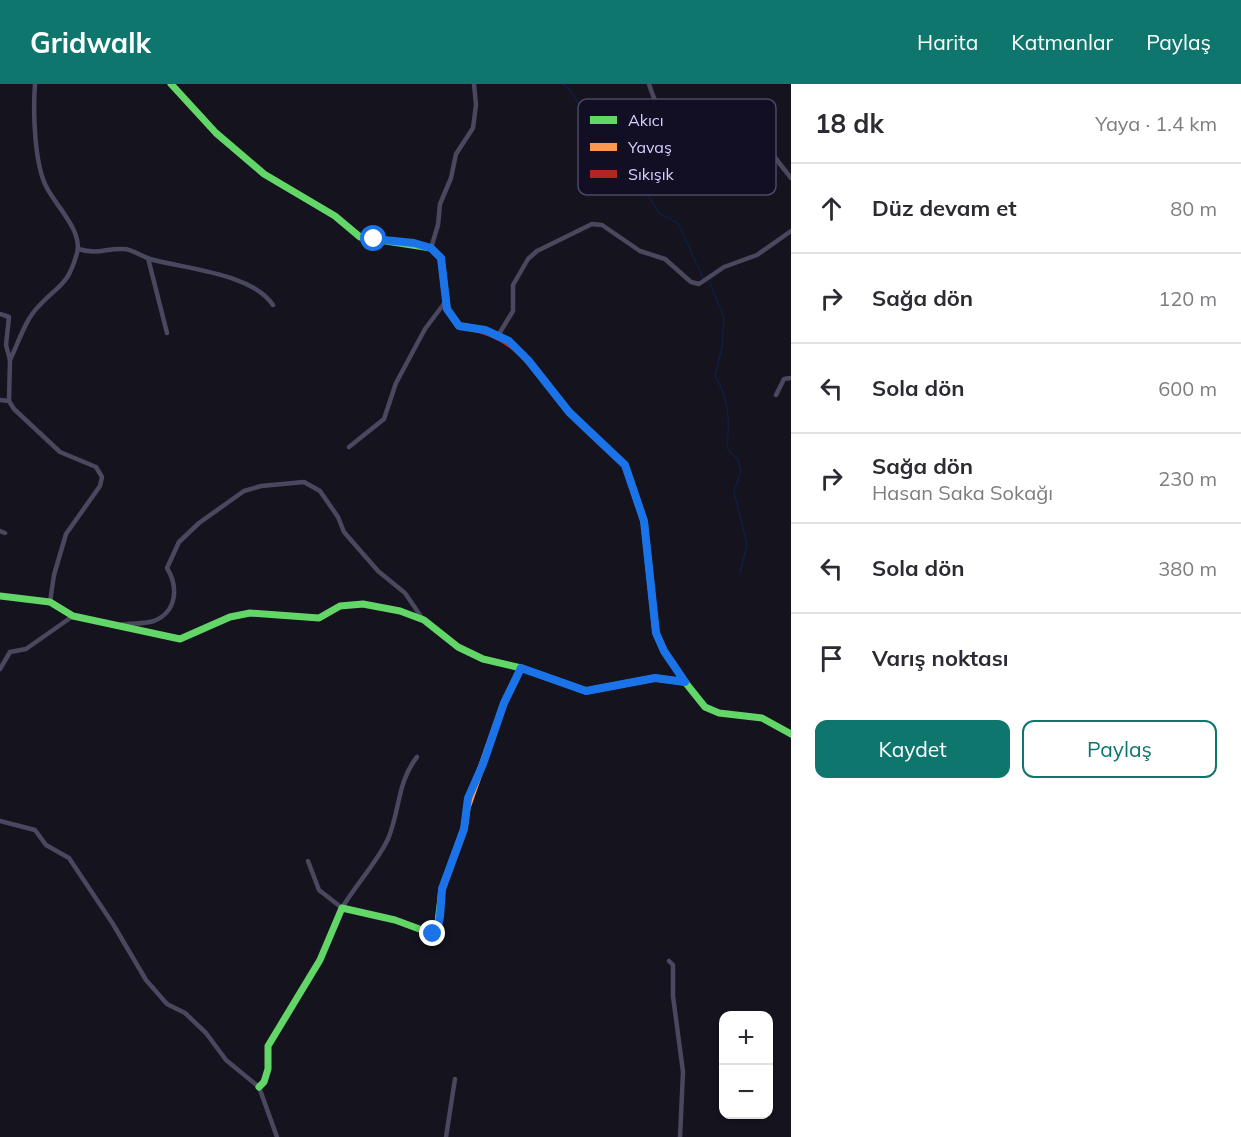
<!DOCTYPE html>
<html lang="tr">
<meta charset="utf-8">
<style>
body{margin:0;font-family:Mulish,sans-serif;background:#f2f2f3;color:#2b2b33}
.controls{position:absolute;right:18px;bottom:18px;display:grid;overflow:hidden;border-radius:12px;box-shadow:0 2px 4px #0004}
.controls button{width:54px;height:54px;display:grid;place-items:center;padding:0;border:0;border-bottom:2px solid #e1e1e2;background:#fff;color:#2b2b33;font:30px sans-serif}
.stop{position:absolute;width:18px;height:18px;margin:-14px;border:4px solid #1a73e8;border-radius:50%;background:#fff}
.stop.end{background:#1a73e8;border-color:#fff;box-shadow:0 2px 6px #0008}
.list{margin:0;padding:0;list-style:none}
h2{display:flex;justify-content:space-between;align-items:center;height:78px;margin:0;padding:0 24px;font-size:26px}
h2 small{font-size:20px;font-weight:400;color:#7c7c81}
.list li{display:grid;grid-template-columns:39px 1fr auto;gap:18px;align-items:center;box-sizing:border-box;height:90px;padding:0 24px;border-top:2px solid #e1e1e2}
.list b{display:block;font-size:22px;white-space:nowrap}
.list p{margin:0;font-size:20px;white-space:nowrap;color:#7c7c81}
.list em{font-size:20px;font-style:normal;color:#7c7c81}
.actions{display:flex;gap:12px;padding:18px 24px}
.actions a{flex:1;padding:14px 0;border:2px solid #0f766e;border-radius:12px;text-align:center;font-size:21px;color:#0f766e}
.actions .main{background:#0f766e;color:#fff}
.icon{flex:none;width:33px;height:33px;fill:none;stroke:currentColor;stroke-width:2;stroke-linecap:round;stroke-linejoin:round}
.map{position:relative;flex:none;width:791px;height:1053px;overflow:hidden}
header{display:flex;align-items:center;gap:36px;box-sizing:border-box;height:84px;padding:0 30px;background:#0f766e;color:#fff}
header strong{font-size:28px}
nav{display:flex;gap:33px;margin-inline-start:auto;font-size:21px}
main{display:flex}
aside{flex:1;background:#fff}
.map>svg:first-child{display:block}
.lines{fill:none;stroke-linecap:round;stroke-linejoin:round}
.stream{stroke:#0d1f41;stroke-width:1.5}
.street{stroke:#4a485f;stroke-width:4.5}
.fast{stroke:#63d668;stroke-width:7}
.slow{stroke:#ff974d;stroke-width:7}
.jam{stroke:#b3261e;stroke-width:7}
.route{stroke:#1a73e8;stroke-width:8}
.key{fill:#120e23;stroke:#4d4865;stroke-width:1.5}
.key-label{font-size:16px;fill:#d7d1ff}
</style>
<header>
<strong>Gridwalk</strong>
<nav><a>Harita</a><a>Katmanlar</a><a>Paylaş</a></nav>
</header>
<main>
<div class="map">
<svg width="791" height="1053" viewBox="0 0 791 1053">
<rect width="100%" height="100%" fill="#15131e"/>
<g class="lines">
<!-- stream -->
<g class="stream">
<path d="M563,0C581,14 576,23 586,34C599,49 629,54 647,60L651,93L648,111L659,129L678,139L703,194"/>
<path d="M709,197L724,233L722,263L715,292C729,315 730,337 727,364L738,376L741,388L734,407L747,461L740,489"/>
</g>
<!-- street -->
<g class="street">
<path d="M649,0C660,35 673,50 709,35C718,32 726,27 736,29L754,54L769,66L791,94"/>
<polyline points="431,164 438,141 440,120 451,94 456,70 473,44 476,21 474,0"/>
<path d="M78,165C100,171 105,164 124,165C132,165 141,172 150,175C185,185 252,189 273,221"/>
<polyline points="148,174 167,249"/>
<path d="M0,230L9,233L6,261L10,276C18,260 25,236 38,223C59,200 68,202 77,169C83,147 56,122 47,104C34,81 33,26 35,0"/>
<polyline points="499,250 513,227 513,201 528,175 537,167 592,140 602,141 640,167 665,175 691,198 699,200 724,183 757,171 791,147"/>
<polyline points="10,276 9,317 14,325 60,368 96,383 102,393 100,402 66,450 54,491 50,518"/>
<polyline points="776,311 784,295 791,294"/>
<polyline points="0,316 9,317"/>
<polyline points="349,363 384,335 396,299 425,245 446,217"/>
<polyline points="0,447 5,449"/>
<path d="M120,541C130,539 145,540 154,537C178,527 178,502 167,484L179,458L199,439L244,407L261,402L304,398L320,407L338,433L344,448L378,487L405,509L422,534"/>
<polyline points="0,585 10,568 26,565 73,532"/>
<polyline points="0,737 35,746 46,761 69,774 113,840 146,896 167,920 185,929 206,949 226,976 259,1003 277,1053"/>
<path d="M308,777L319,806L342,824C356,800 376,780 388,755C400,727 397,698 417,673"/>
<polyline points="669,877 673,881 673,912 683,988 680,1053"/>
<polyline points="446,1053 455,995"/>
</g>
<!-- fast -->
<g class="fast">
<polyline points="171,0 216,49 264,90 335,132 360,153 431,164 441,174 447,225 459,242 467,243"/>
<polyline points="611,368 625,381 644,437 656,549 664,567 685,598"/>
<polyline points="0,512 50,518 73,532 180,555 230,533 250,529 319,534 340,522 363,520 400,527 424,536 458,563 483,575 521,584 586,607 655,594 685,598 705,623 719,629 762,634 791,650"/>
<polyline points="259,1003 264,998 268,985 268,962 320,876 342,824 395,836 433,850 437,847 442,805 464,745 467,724"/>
</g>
<!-- slow -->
<polyline class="slow" points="467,724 504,619 521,584"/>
<!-- jam -->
<path class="jam" d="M467,243C520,251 536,289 568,326C581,341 597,355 611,368"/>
</g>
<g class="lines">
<!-- route -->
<polyline class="route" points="374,155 414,159 431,164 441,174 447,225 459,242 485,246 509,257 528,276 569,328 625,381 644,437 656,549 664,567 685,598 655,594 586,607 521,584 504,619 483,680 468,714 464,745 442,805 440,833 437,847 433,850"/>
</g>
<!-- legend -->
<rect x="578" y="15" width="198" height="96" rx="9" class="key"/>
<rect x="590" y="32" width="27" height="8" fill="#63d668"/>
<rect x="590" y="59" width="27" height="8" fill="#ff974d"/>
<rect x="590" y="86" width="27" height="8" fill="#b3261e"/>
<g class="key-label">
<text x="628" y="42">Akıcı</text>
<text x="628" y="69">Yavaş</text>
<text x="628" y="96">Sıkışık</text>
</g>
</svg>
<div class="controls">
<button>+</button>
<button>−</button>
</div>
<div class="stop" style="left:374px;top:155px"></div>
<div class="stop end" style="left:433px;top:850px"></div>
</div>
<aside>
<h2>18 dk<small>Yaya · 1.4 km</small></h2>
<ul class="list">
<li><svg class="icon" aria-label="ahead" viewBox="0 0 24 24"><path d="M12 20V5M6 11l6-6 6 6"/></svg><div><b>Düz devam et</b></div><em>80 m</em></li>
<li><svg class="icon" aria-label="right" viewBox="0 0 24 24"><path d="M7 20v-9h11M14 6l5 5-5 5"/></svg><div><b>Sağa dön</b></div><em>120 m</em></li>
<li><svg class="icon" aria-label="left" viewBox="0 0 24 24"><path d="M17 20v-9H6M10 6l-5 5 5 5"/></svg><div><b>Sola dön</b></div><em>600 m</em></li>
<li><svg class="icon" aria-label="right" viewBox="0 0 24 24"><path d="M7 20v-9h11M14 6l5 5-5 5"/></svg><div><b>Sağa dön</b><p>Hasan Saka Sokağı</p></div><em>230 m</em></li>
<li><svg class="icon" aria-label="left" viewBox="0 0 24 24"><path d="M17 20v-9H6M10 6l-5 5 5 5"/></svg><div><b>Sola dön</b></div><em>380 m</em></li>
<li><svg class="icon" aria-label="arrive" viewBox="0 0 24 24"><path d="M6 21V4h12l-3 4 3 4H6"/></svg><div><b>Varış noktası</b></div></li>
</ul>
<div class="actions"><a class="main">Kaydet</a><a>Paylaş</a></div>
</aside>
</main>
